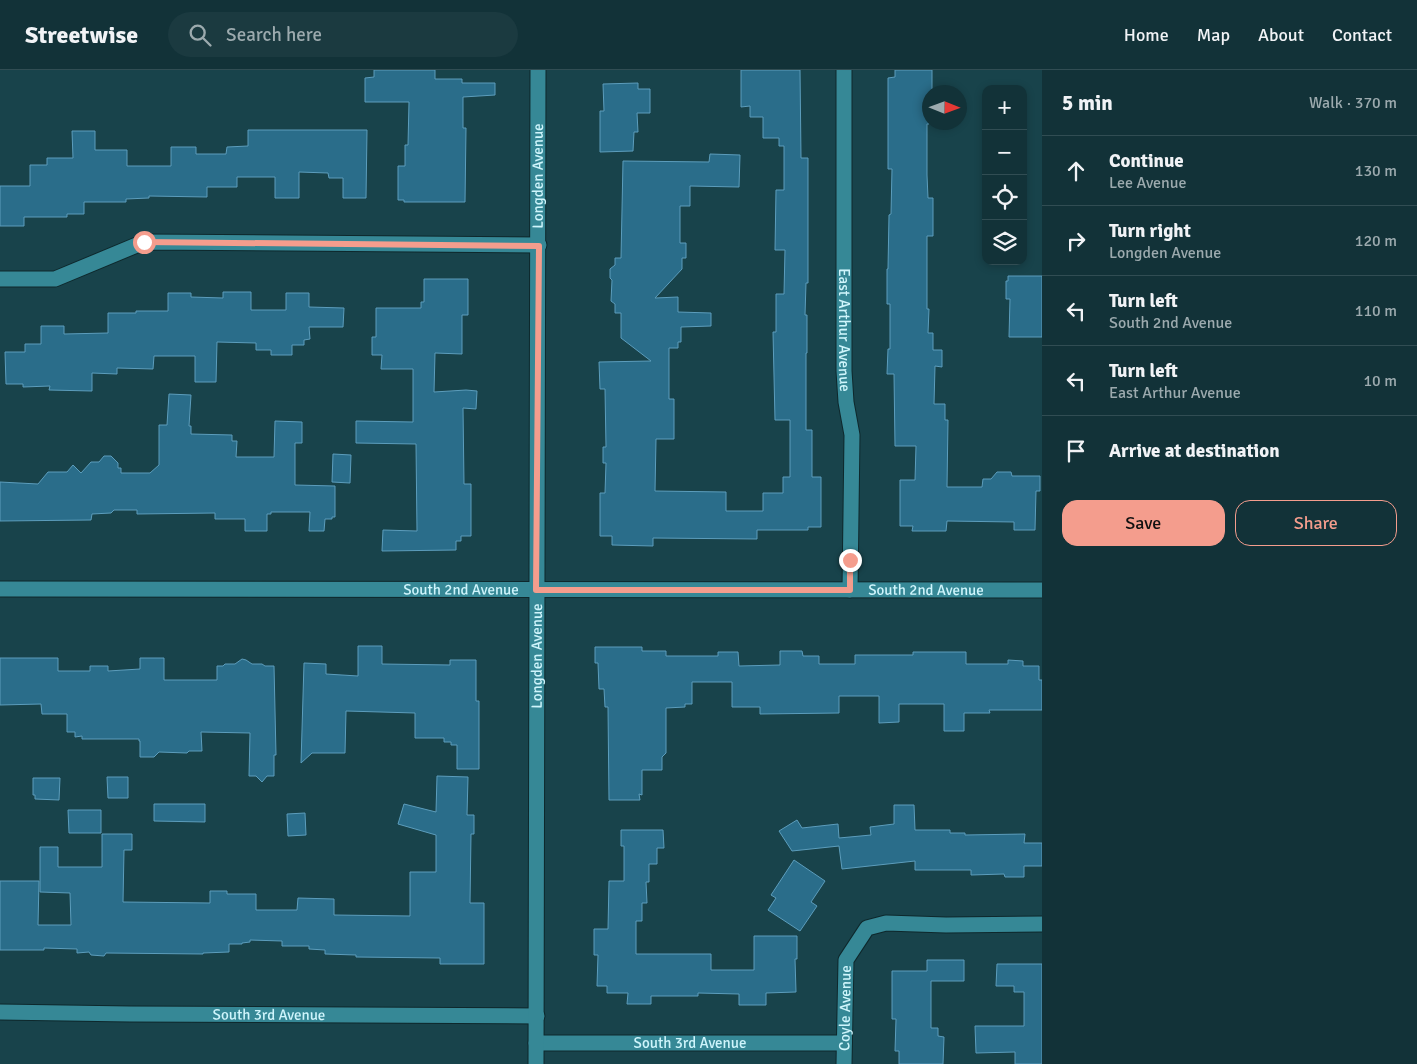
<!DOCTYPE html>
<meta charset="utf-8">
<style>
body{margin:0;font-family:Signika,sans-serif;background:#1b3a40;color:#f1f3f6}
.controls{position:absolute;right:15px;top:15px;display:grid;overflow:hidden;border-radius:10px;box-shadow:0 2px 8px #0003}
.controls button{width:45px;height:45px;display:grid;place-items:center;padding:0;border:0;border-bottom:1px solid #314d53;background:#123238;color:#f1f3f6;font:25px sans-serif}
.compass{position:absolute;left:922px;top:15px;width:45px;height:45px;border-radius:50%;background:#123238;box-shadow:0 2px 8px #0003;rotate:91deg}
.stop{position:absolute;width:15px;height:15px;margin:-11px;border:4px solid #f49d8d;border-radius:50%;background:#fff}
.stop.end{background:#f49d8d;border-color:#fff;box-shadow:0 1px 5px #0008}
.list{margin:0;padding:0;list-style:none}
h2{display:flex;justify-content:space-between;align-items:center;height:65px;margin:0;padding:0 20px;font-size:21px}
h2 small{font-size:16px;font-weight:400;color:#9caaae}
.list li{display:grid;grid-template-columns:32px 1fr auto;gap:15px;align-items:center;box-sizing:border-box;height:70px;padding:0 20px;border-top:1px solid #314d53}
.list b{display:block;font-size:19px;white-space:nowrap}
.list p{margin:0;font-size:16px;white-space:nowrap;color:#9caaae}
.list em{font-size:16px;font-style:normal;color:#9caaae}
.actions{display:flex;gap:10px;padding:15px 20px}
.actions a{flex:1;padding:11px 0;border:1px solid #f49d8d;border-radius:15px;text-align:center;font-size:18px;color:#f49d8d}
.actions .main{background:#f49d8d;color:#111}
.icon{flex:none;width:28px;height:28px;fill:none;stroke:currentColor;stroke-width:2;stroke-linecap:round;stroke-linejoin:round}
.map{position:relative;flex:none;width:1042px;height:994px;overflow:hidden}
header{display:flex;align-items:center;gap:30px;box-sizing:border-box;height:70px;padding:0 25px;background:#123238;border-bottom:1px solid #314d53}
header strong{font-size:24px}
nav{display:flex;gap:28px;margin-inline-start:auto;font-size:18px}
.search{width:350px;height:45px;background:#1b3a40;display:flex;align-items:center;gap:12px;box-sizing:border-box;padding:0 18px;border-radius:28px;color:#9caaae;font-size:19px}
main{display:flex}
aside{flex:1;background:#123238}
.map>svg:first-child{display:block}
.building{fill:#2a6d8a;stroke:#5c9dbc}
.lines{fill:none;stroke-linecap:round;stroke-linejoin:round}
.minor-casing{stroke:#0e282c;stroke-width:17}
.minor{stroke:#368896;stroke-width:15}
.route{stroke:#f49d8d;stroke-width:6}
.labels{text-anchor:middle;stroke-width:4;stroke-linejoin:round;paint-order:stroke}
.street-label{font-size:15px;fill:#cff5fc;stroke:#0b3940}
</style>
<header>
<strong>Streetwise</strong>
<div class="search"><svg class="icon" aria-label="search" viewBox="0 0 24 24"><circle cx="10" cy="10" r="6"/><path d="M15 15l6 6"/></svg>Search here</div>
<nav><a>Home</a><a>Map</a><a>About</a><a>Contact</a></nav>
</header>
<main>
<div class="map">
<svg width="1042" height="994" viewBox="0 0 1042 994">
<rect width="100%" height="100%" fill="#18434b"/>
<!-- building -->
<g class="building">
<polygon points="374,0 435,0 435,9 462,9 462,13 495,13 495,25 463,27 463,58 466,58 465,132 404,132 404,130 398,130 398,96 405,96 405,75 408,75 409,32 365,32 365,8 374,7"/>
<polygon points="741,0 800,0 801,88 808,88 808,213 806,213 805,245 807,245 807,283 806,283 806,360 812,360 812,407 821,407 821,457 808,457 808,460 757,460 757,469 653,468 653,476 612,475 612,466 600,466 600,423 605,423 606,393 603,393 603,377 606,377 605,319 600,319 599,292 651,291 621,268 621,243 615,243 615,234 611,231 612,210 610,208 610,199 615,195 615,188 621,188 623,91 709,92 710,84 740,85 739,117 690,116 690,136 680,136 680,173 686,173 686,188 682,188 682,199 655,228 678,227 678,242 711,243 711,256 681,257 681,272 678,272 678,278 669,278 669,329 674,329 674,369 656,369 655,421 726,422 726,441 763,441 763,423 783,423 783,407 790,407 790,350 775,350 773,262 776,262 776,224 784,224 785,180 775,180 776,120 784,120 784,76 779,76 779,68 763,68 763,47 750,47 750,36 741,37"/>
<polygon points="895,0 932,0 932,22 930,22 929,54 927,54 927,105 928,128 933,128 933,166 927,166 927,239 929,239 928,263 933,263 933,280 942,280 942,297 935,296 934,334 945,334 945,350 948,350 947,417 982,417 983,409 991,409 997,402 1011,402 1012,406 1040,406 1040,421 1036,421 1035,460 1014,460 1014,452 947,451 946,461 912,461 913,456 900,456 900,410 915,410 916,376 895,376 894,304 887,304 888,279 890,279 890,234 887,234 887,199 888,199 889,145 891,144 892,99 888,99 888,8 895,7"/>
<polygon points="638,13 638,19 650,19 650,43 637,43 638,62 634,62 633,81 600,82 600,41 604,41 603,14"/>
<polygon points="248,60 367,60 366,128 343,128 343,108 329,108 328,103 299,102 299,128 275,128 275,107 237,107 237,117 207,117 207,127 149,126 149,128 126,129 126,132 84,132 84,144 67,144 67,147 24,147 24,156 0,156 0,116 30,116 30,95 47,95 47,88 73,88 72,61 95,61 95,80 127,80 127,96 171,96 171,77 196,77 196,84 226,84 227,77 248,76"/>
<polygon points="1008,206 1042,206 1042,267 1009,267 1010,229 1006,229 1006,211 1008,211"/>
<polygon points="424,209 468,209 468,245 462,245 462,284 435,283 434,322 466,320 477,321 476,339 463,338 464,414 471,414 471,466 461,466 461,471 456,471 456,480 382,481 383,460 417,461 416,374 356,373 356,351 413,352 413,299 381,299 382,285 372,285 372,267 376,267 376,238 421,238 421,232 424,232"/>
<polygon points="223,222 251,222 251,240 286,240 286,223 309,223 309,237 344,238 343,257 309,257 310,269 304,270 304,275 292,275 292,285 271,285 271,280 256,280 256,273 217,272 216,312 195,312 195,286 154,286 153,299 117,298 117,304 92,303 92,321 49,320 50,316 23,317 23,314 6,314 5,282 25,282 25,274 41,274 41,256 64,256 64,264 108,263 108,243 136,243 136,241 168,241 168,223 191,223 191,227 223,228"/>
<polygon points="169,324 191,325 189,356 191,356 191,364 232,365 232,371 237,371 236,387 274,387 275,351 302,352 302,373 295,373 295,415 335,416 335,447 332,447 332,449 325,449 324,461 309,461 310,442 271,442 271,444 267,444 267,461 245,461 245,449 215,449 215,443 137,444 137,440 114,440 111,443 92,444 91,450 0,451 0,412 38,414 48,402 67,402 73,395 81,403 91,392 99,392 104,386 111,386 118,393 118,398 121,398 121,403 150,403 159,395 159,355 167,355"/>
<polygon points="333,384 351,385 350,413 332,412"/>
<polygon points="358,576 382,576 382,594 450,595 450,590 476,590 476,631 479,631 479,699 457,699 457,675 451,675 451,672 444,672 444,668 415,668 415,643 346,641 345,683 312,683 301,693 304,593 326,594 326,604 358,606"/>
<polygon points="595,577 642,577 642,581 666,581 666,586 718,586 718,582 738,582 739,596 780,595 780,581 802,581 803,586 819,586 819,594 855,594 855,585 913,585 913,582 966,582 966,594 1008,594 1008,590 1023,591 1023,596 1039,596 1039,610 1042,610 1042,640 989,640 990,643 964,643 964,661 944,661 944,634 899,634 899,652 879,653 879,626 839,626 839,643 760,644 760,637 732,637 732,612 692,612 692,634 685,634 685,637 666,638 666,683 662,687 662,700 642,700 642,725 639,724 640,730 609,730 608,637 605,637 604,619 599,619 598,593 595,593"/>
<polygon points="0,588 58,588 58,601 90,601 90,596 108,596 108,601 140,599 140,588 164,588 164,610 217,610 217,596 223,596 225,594 235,594 242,589 246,590 252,594 262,594 265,596 274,596 276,685 274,685 274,706 267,706 262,712 256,706 249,706 250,663 201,662 202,681 189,681 187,683 159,682 154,687 140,687 140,671 139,671 139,669 82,669 82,666 75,667 75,662 67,662 67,644 42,644 41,634 0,635"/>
<polygon points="437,706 468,707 467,745 474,745 474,764 471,764 470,833 484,833 484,894 440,894 440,888 356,887 356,885 325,884 325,880 309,879 309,876 282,876 282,871 250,870 250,872 242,873 242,874 229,874 229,882 203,883 203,884 106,883 104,886 91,885 89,882 77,883 77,879 44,878 44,880 0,880 0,811 39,811 38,855 71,855 70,823 40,822 40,777 58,777 58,797 102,797 102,764 132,764 132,780 124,780 123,832 210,833 210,821 227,821 227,824 256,824 256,840 297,840 298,828 334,829 334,845 410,846 410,802 436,802 436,765 398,754 404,734 436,742"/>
<polygon points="107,707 128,707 128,728 108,728"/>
<polygon points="33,708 60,708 59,730 35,729 35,725 33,725"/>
<polygon points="154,734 205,734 205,752 154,751"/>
<polygon points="894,735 914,735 915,760 950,760 950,763 965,763 965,765 1025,764 1024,773 1042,773 1042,796 1024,796 1024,807 1005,807 1004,804 971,805 971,800 915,800 915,791 842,799 839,776 792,781 779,761 797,750 802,758 838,754 839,768 871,765 870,757 894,754"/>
<polygon points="68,740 101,740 101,763 69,763"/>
<polygon points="305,743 306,765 288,766 287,744"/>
<polygon points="621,760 663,760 664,778 657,778 657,794 649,794 649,812 646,812 647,833 642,833 642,851 636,851 636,884 711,884 711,900 754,900 754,866 797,866 797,889 795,889 796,922 766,923 766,935 739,935 739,924 698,923 698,926 651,926 651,934 627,934 628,923 607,923 607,916 597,916 598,885 594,885 594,859 608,859 609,811 624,811 624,776 621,776"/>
<polygon points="794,790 825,811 811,832 817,836 800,861 768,840 776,828 771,825"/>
<polygon points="927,890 964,890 964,911 931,911 931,958 938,958 938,966 944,967 943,994 899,994 899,981 895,981 896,949 892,949 892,901 927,901"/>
<polygon points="997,894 1042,894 1042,994 1015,994 1015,982 976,983 975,956 1024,956 1024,922 1014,922 1014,916 996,916"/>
</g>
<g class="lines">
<!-- minor casing -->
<g class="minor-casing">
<g id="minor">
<path id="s1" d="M844,0V301L846,332L852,365L850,520"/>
<polyline points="0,209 55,209 144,172 539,175"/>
<path id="s2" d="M0,519L1042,520"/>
<path id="s3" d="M0,942L130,944L537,946"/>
<path id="s4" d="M536,973H844"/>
<path id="s5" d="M536,994L538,0"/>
<path id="s6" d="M844,994L846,890L867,858L886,853L946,855L1042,854"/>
</g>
</g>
<!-- minor -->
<use href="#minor" class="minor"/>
</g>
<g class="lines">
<!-- route -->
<polyline class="route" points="144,172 539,176 536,520 850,520 850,490"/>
</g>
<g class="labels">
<!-- street labels -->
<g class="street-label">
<text dy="5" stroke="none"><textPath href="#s5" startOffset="888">Longden Avenue</textPath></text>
<text dy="5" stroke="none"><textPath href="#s1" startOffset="260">East Arthur Avenue</textPath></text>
<text dy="5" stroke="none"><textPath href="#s2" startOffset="461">South 2nd Avenue</textPath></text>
<text dy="5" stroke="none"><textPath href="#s2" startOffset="926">South 2nd Avenue</textPath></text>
<text dy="5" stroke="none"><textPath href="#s5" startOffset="408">Longden Avenue</textPath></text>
<text dy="5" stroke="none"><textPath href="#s6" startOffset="56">Coyle Avenue</textPath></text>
<text dy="5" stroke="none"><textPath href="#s3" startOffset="269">South 3rd Avenue</textPath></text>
<text dy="5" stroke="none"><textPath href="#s4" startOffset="154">South 3rd Avenue</textPath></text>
</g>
</g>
</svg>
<div class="controls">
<button>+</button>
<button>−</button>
<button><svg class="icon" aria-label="locate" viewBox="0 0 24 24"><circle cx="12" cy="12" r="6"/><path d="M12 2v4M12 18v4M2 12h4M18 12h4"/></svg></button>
<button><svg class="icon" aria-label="layers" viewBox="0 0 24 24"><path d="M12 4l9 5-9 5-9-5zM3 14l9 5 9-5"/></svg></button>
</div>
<svg class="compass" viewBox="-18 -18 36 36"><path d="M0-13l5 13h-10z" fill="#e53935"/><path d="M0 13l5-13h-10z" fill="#9caaae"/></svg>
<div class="stop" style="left:144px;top:172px"></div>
<div class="stop end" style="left:850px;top:490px"></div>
</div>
<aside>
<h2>5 min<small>Walk · 370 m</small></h2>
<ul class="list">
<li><svg class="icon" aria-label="ahead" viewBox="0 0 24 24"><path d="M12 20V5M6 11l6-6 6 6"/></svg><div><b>Continue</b><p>Lee Avenue</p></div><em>130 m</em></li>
<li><svg class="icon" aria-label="right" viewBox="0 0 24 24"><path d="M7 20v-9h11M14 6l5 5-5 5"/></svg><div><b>Turn right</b><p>Longden Avenue</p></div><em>120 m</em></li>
<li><svg class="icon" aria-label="left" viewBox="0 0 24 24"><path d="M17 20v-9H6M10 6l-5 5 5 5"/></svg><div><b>Turn left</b><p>South 2nd Avenue</p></div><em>110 m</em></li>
<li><svg class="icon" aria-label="left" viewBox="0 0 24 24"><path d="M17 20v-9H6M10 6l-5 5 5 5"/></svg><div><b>Turn left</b><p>East Arthur Avenue</p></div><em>10 m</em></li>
<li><svg class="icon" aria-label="arrive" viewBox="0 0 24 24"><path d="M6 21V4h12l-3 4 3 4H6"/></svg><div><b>Arrive at destination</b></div></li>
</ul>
<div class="actions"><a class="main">Save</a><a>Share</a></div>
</aside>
</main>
